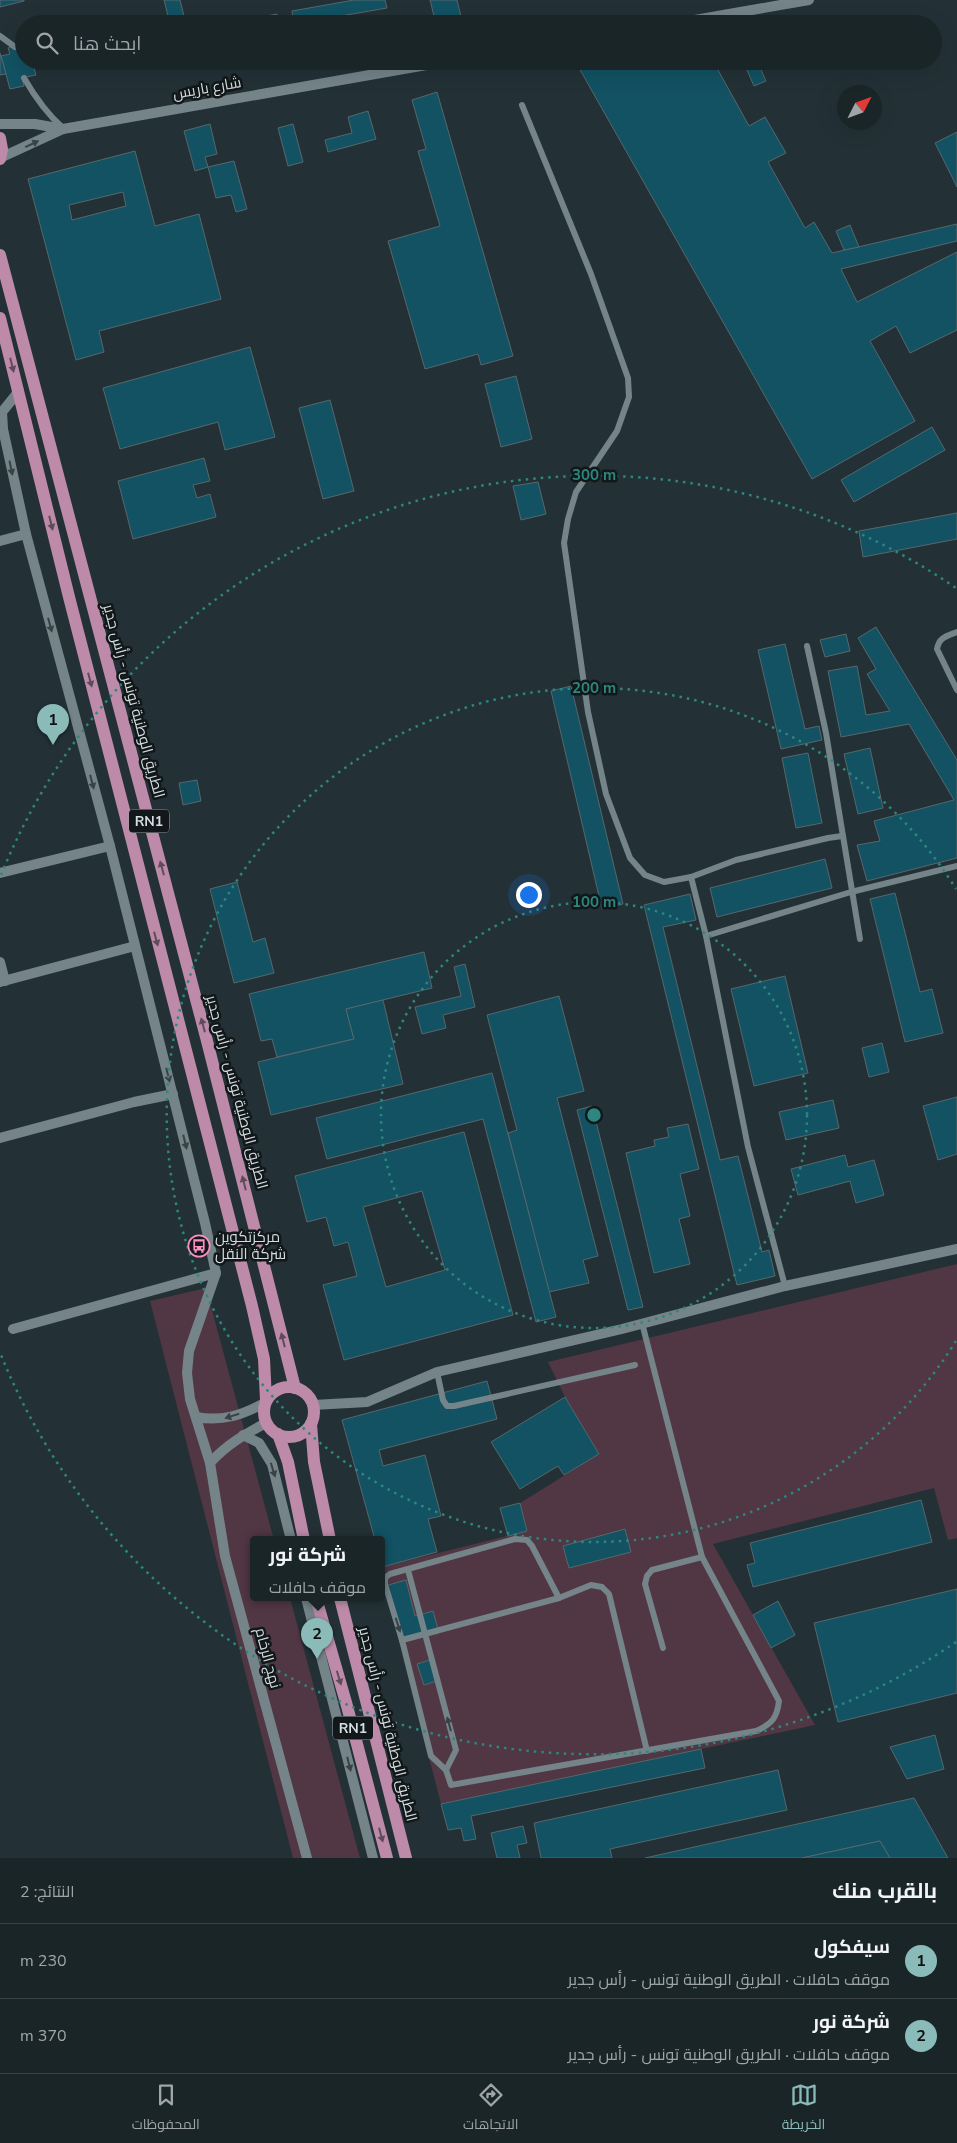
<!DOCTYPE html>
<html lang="ar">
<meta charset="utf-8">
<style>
body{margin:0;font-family:"Nunito Sans",Cairo,sans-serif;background:#232d30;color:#f1f3f6;direction:rtl}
.compass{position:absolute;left:837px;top:85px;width:45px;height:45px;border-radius:50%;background:#1a2528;box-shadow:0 5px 20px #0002;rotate:48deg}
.you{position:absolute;left:528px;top:894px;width:18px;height:18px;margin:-12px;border:4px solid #fff;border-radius:50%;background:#1a73e8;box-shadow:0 0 0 8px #1a73e833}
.badge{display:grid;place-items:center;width:32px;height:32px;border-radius:50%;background:#8bbbb9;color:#111;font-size:16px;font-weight:700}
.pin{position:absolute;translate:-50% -41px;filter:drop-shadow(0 1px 2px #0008)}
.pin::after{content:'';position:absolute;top:26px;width:18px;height:15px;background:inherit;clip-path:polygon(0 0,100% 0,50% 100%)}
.popup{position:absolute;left:250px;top:1536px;width:135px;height:65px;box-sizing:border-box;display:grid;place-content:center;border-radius:5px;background:#1a2528;filter:drop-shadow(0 1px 4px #0005);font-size:16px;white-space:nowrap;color:#9fa5a8}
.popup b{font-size:19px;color:#f1f3f6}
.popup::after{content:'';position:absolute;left:50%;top:100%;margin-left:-10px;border:10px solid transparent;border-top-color:#1a2528}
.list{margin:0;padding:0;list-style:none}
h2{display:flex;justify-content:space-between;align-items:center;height:65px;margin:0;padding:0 20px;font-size:21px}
h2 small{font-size:16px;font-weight:400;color:#9fa5a8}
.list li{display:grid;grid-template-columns:32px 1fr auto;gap:15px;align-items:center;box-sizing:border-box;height:75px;padding:0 20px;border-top:1px solid #384245}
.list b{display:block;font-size:19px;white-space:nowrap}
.list p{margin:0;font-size:16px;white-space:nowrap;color:#9fa5a8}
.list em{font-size:16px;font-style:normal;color:#9fa5a8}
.icon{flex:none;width:28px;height:28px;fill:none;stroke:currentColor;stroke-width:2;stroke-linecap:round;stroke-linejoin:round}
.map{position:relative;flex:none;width:957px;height:1858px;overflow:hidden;direction:ltr}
.search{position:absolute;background:#1a2528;box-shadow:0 5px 20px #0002;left:15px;right:15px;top:15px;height:55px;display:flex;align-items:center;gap:12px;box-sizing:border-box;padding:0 18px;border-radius:28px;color:#9fa5a8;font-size:19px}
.sheet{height:215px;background:#1a2528}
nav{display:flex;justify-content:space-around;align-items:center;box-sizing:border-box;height:70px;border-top:1px solid #384245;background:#1a2528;font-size:14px;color:#9fa5a8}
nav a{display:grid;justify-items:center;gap:2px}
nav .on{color:#8bbbb9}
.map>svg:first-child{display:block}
.green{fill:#513643}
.building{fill:#125263;stroke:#57676c;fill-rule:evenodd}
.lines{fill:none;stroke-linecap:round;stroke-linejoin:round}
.lane{stroke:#748489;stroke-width:6}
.street{stroke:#748489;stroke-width:10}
.primary{stroke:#bd8ba9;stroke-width:12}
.oneway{fill:#394346}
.oneway2{fill:#5f4c5a}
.ring{fill:none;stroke:#2d867f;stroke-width:2.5;stroke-dasharray:2.5 5}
.labels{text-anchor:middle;stroke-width:5;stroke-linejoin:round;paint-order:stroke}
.shield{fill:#12181a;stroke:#9aa3a5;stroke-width:1}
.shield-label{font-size:14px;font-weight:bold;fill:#d5dee1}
.street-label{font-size:15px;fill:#d5dee1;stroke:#12181a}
.poi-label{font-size:15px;fill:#d5dee1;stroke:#12181a;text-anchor:start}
.centre{fill:#2d867f;stroke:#12181a;stroke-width:2.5}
.ring-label{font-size:15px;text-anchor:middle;font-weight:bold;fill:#2d867f;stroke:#12181a;stroke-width:5;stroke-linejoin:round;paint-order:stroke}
</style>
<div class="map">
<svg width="957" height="1858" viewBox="0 0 957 1858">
<rect width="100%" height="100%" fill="#233136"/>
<!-- green -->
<g class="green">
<polygon points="957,1264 957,1538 948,1540 934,1488 713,1544 815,1725 441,1804 385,1586 382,1567 527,1531 520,1503 599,1454 565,1397 548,1362"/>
<polygon points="206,1288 274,1540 253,1540 253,1598 290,1598 360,1858 293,1858 150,1301"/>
</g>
<!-- building -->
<g class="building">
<polygon points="0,0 24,0 24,1 0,7"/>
<polygon points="164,0 180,0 186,24 170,24"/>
<polygon points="354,0 385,0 387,8 294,24 292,11"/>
<polygon points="430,0 457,0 462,21 453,24 436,24"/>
<polygon points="277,14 279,24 223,24"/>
<polygon points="382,17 384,24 358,24 358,22"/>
<polygon points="24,44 24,61 32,61 36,75 22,78 24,86 10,89 1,56 10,54 8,48"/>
<polygon points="0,53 6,74 0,75"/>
<polygon points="575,61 713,61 749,126 765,117 786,153 768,162 805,228 814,222 832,253 957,224 957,241 841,269 857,302 957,252 957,330 910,353 896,326 870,341 915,421 812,479"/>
<polygon points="743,61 757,61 766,81 754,86"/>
<polygon points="437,92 513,356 481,365 478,354 425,369 388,241 440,226 418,151 426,149 412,100"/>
<polygon points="368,111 376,139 328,152 325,140 352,133 348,117"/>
<polygon points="210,124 217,154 205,157 208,167 195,171 184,131"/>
<polygon points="293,124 303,162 288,166 278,128"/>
<polygon points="957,132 957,187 935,143"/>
<path d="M135,151L155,226L199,214L221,299L99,331L104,352L76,360L28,179ZM123,192L126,206L72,220L69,205Z"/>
<polygon points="234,161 247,209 236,212 231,195 216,198 208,167"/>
<polygon points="850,225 859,247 844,250 836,231"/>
<polygon points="250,347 275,437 225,450 218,422 120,449 103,388"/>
<polygon points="516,376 532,439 501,447 485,384"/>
<polygon points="330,400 354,491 323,499 299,408"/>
<polygon points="932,427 945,450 854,502 841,480"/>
<polygon points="204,458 210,481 193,485 197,498 210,494 216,517 133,539 118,481"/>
<polygon points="538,482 546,514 521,520 513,486"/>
<polygon points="957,513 957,539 863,557 859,531"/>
<polygon points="876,627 957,760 957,858 867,881 857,845 880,841 874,821 954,800 909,724 841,737 828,671 857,666 866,715 890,711 867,674 876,669 858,638"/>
<polygon points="846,634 850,651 825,657 820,640"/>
<polygon points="785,644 805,729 819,726 822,740 781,749 758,650"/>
<polygon points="571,686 623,904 602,909 551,691"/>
<polygon points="870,748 883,808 858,814 844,754"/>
<polygon points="808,753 822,823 796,828 782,758"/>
<polygon points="197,780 201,801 183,805 179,783"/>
<polygon points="825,859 832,888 717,917 710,888"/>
<polygon points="237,882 253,942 265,938 274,973 234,983 210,889"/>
<polygon points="895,893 920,992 932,989 943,1033 905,1042 870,899"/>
<polygon points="690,894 696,920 663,927 720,1160 738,1156 762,1252 769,1250 775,1276 737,1285 644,905"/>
<polygon points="424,952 432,988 346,1009 354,1039 277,1057 272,1039 261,1041 249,994"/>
<polygon points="465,964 475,1007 443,1015 446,1028 422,1034 415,1007 461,996 454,967"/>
<polygon points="785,976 808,1073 754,1086 731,989"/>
<polygon points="559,996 584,1091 557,1098 598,1256 583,1260 589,1283 549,1292 508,1133 517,1130 487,1015"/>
<polygon points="383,1000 403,1084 271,1115 258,1062 354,1039 346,1009"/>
<polygon points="882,1043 889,1072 869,1077 862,1048"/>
<polygon points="492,1073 556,1317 536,1322 483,1119 327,1159 316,1118"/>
<polygon points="957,1097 957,1154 938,1160 923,1106"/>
<polygon points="833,1100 839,1128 786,1140 779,1112"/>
<polygon points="592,1106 643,1307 628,1310 577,1110"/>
<polygon points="688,1124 699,1169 680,1174 690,1216 679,1219 690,1264 654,1273 626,1153 655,1146 654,1140 669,1137 667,1128"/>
<path d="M464,1132L513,1315L344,1360L323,1285L357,1276L348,1242L334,1246L326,1217L307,1222L295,1176ZM422,1191L445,1270L386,1287L363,1207Z"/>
<polygon points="845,1155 848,1167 874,1160 884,1195 856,1203 850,1181 798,1195 791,1169"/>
<polygon points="487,1381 497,1419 379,1450 383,1466 425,1455 441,1516 428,1519 437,1552 382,1567 381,1540 375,1540 342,1420"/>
<polygon points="565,1397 599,1454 564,1475 558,1466 520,1489 491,1442"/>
<polygon points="921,1500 932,1542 753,1587 747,1565 755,1563 750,1543"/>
<polygon points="520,1503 527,1531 508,1536 500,1508"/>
<polygon points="625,1529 631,1552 569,1568 563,1546"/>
<polygon points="406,1580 415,1616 433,1611 439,1633 400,1643 385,1586"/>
<polygon points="957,1589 957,1693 838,1722 814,1623"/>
<polygon points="778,1601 795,1635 771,1648 753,1615"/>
<polygon points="433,1659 440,1680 424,1685 417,1664"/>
<polygon points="935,1735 944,1769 907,1779 890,1747"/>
<polygon points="701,1749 705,1768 471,1816 476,1839 464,1841 461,1828 448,1830 441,1804"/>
<polygon points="778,1770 787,1810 610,1849 612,1858 541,1858 534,1823"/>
<polygon points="914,1798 948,1858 890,1858 880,1841 802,1858 645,1858"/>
<polygon points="523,1826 527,1843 517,1845 520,1858 497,1858 491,1833"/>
<polygon points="880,1841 890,1858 802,1858"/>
</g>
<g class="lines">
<!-- lane -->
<g class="lane">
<polyline points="0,36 15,47"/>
<path d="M24,78C35,97 46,113 63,128"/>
<polyline points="522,105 591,274 628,378 629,397 617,431 576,492 568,519 564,543 588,712 606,794 630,858 645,875 664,882 691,877 736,860 828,838 842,836"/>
<path d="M957,632C947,636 939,637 937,649L957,690"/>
<polyline points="807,646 826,733 860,939"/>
<polyline points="691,877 706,936 748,1147 785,1286"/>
<polyline points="706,936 851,892 957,866"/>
<polyline points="642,1323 702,1557 652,1570 647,1576 645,1584 663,1648"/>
<polyline points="437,1372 443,1400 447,1406 454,1406 635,1365"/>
<polyline points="408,1570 456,1750 446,1770"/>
<path d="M559,1598L532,1546L527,1540L515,1539L390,1574L385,1578V1584L402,1640L431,1756L446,1770L451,1785L756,1731C772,1724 777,1718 779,1701L702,1557"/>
<polyline points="402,1640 559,1598 591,1585 602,1587 609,1594 647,1751"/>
</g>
<!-- street -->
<g class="street">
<polyline points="672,24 809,0"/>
<polyline points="0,124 35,124 63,129 449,61"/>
<polyline points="0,158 63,129"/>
<polyline points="19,391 2,412 3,429 26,534 110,846 205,1223 216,1273 189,1351 187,1373 190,1399 210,1463 225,1556 307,1858"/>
<polyline points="0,541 26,534"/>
<polyline points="0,873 110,846"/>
<polyline points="0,962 5,981"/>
<polyline points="0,982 135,946"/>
<polyline points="0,1138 134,1102 173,1094"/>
<polyline points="13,1329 216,1273"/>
<polyline points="313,1405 367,1402 437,1372 622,1329 785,1286 957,1249"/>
<path d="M196,1417C222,1422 243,1415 266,1402"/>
<polyline points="243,1435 259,1443 272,1464 291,1540"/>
<path d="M210,1463C226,1445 245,1434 266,1423"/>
<polyline points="306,1598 373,1858"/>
</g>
<!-- primary -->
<g class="primary">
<polyline points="0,138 2,149 0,159"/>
<polyline points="0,255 207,1041 295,1388"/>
<polyline points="0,318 69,597 252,1306 264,1359 266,1400"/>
<circle cx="289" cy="1412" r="25"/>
<polyline points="311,1424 314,1462 330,1540"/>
<polyline points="278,1434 288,1462 304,1540"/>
<polyline points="316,1598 347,1706 387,1858"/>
<polyline points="340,1598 406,1858"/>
</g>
</g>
<!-- one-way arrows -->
<defs><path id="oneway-solid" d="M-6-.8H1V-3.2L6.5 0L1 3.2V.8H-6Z" transform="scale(1.25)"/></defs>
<g class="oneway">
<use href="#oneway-solid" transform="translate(32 144) rotate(-25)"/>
<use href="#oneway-solid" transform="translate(11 468) rotate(78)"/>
<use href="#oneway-solid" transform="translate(50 625) rotate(75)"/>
<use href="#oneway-solid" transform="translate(92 782) rotate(75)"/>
<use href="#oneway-solid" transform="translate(168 1075) rotate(76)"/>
<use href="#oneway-solid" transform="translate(185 1142) rotate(76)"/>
<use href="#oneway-solid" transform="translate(232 1416) rotate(162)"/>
<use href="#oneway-solid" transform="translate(273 1470) rotate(73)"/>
<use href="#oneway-solid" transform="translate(398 1625) rotate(72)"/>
<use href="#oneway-solid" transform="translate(449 1724) rotate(-105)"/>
<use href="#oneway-solid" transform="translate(349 1764) rotate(76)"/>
</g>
<g class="oneway2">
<use href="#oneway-solid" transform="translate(12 365) rotate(76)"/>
<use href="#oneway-solid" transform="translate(51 523) rotate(76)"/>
<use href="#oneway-solid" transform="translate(90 680) rotate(75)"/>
<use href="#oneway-solid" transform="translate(162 868) rotate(-105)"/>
<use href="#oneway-solid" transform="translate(156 939) rotate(75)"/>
<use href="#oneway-solid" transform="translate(203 1025) rotate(-105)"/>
<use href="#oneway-solid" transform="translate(244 1183) rotate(-104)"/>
<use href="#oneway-solid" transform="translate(283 1340) rotate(-104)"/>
<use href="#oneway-solid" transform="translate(339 1678) rotate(73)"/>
<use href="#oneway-solid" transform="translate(381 1835) rotate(75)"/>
</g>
<!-- distance rings -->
<g class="ring">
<circle cx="594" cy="1115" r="213"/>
<path d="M956 1341A427 427 0 1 1 956 889"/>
<path d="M956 1642A640 640 0 0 1 1 1355M1 875A640 640 0 0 1 956 588"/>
</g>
<!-- icons -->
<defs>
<g id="bus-ring" transform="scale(1.125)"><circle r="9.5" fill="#12181a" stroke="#fb8fc5" stroke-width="1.5"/><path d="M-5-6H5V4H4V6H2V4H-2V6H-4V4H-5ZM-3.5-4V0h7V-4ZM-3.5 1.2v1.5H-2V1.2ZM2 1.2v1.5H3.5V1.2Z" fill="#fb8fc5"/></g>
</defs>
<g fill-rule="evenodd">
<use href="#bus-ring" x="199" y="1246"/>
</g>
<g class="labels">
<!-- shield labels -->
<g class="shield">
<rect x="129" y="809.5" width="40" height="23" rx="4"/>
<rect x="333" y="1716.5" width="40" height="23" rx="4"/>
</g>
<g class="shield-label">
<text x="149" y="826">RN1</text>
<text x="353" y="1733">RN1</text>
</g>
<!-- street labels -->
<g class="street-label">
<text transform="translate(207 88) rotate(-10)" y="5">شارع باريس</text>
<text transform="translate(134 701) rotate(75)" y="5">الطريق الوطنية تونس - رأس جدير</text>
<text transform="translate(237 1092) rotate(75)" y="5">الطريق الوطنية تونس - رأس جدير</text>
<text transform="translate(268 1658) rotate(75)" y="5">نهج الرخام</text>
<text transform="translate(388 1724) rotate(76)" y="5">الطريق الوطنية تونس - رأس جدير</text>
</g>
<!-- poi labels -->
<g class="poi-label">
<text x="215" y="1242">مركزتكوين<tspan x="215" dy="17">شركة النقل</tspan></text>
</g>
</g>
<circle cx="594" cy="1115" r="8" class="centre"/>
<g class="ring-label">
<text x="594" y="480">300 m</text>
<text x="594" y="693">200 m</text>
<text x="594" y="907">100 m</text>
</g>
</svg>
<svg class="compass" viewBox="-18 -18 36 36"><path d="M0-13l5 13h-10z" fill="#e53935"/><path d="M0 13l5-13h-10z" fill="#9fa5a8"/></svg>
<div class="you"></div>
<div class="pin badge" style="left:53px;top:745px">1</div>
<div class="pin badge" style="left:317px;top:1659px">2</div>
<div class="popup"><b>شركة نور</b>موقف حافلات</div>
<div class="search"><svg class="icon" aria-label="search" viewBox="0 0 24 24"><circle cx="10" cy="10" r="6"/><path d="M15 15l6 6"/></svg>ابحث هنا</div>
</div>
<section class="sheet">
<h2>بالقرب منك<small>النتائج: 2</small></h2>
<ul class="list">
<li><span class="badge">1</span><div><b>سيفكول</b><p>موقف حافلات · الطريق الوطنية تونس - رأس جدير</p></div><em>230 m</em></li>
<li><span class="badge">2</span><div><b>شركة نور</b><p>موقف حافلات · الطريق الوطنية تونس - رأس جدير</p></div><em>370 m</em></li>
</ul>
</section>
<nav>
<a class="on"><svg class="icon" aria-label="map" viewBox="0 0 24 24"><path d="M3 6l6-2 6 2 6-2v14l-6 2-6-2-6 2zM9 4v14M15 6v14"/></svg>الخريطة</a>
<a><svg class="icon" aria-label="directions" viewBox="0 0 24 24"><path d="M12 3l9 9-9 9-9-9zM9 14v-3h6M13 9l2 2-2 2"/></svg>الاتجاهات</a>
<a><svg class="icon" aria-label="saved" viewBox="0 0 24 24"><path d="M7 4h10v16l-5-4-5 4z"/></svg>المحفوظات</a>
</nav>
